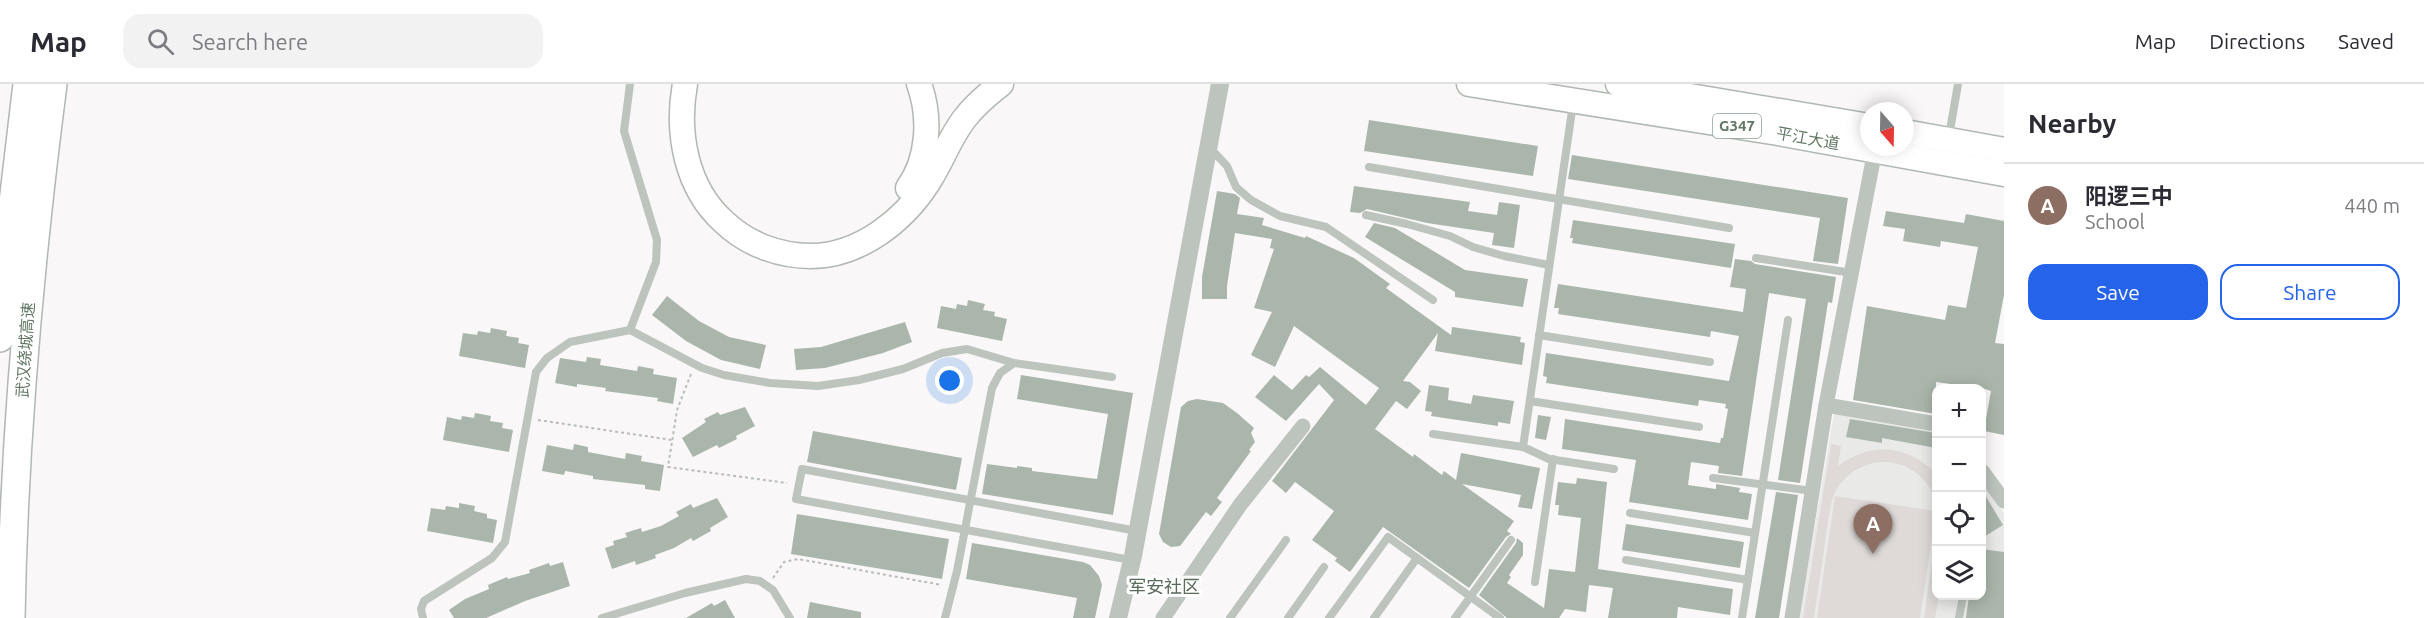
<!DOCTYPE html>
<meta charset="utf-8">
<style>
body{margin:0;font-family:Ubuntu,"Noto Sans SC",sans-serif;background:#f2f2f3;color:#2b2b33}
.controls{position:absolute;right:18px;bottom:18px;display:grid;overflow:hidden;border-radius:12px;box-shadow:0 3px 15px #0003}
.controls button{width:54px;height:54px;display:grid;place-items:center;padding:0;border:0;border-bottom:2px solid #e1e1e2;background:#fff;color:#2b2b33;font:30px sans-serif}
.compass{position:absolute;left:1860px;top:18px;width:54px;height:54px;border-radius:50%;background:#fff;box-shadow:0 3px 15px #0003;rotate:160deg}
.you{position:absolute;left:950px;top:297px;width:21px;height:21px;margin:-15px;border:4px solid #fff;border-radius:50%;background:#1a73e8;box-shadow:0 0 0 9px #1a73e833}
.badge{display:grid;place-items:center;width:39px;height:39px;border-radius:50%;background:#2563eb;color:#fff;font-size:20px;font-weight:700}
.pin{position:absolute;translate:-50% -50px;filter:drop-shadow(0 2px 3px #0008)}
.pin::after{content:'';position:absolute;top:32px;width:21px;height:18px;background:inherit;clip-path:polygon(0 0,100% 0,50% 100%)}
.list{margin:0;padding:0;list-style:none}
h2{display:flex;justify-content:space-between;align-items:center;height:78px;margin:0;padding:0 24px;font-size:26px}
h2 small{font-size:20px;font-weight:400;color:#7c7c81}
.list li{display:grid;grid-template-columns:39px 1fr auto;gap:18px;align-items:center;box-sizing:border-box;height:84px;padding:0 24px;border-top:2px solid #e1e1e2}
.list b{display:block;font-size:22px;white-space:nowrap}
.list p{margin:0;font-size:20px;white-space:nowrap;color:#7c7c81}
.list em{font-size:20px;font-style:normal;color:#7c7c81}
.actions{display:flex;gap:12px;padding:18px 24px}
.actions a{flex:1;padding:14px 0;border:2px solid #2563eb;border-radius:18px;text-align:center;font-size:21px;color:#2563eb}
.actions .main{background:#2563eb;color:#fff}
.icon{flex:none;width:33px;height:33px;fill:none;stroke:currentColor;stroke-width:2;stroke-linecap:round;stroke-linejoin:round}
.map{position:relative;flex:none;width:2004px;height:534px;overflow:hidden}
header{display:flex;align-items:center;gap:36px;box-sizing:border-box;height:84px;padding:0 30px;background:#fff;border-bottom:2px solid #e1e1e2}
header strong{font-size:28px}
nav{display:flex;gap:33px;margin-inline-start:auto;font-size:21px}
.search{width:420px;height:54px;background:#f2f2f3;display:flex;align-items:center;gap:15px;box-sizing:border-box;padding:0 21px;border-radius:18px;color:#7c7c81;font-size:22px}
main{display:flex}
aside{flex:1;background:#fff}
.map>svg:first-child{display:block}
.built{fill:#e9eae8}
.green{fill:#dfdad8}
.building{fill:#aab6ab}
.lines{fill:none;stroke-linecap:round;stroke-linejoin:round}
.trunk-casing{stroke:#b0b8b1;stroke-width:27}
.motorway-casing{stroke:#b0b8b1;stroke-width:30}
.path{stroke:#b7bdb7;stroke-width:2;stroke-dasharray:3 3;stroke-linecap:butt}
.service{stroke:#bcc4bd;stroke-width:8}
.minor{stroke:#bcc4bd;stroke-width:15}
.tertiary{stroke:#bcc4bd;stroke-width:18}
.trunk{stroke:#fff;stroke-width:24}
.motorway{stroke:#fff;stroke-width:27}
.labels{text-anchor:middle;stroke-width:6;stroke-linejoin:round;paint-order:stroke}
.shield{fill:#fff;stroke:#91a092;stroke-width:1.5}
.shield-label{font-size:15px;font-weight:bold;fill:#627864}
.street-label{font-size:16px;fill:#627864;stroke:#fff}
.neighbourhood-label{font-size:18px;fill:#586a59;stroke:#fff}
</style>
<header>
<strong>Map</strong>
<div class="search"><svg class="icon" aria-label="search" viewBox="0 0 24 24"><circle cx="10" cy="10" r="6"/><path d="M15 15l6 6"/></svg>Search here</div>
<nav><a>Map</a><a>Directions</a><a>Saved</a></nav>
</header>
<main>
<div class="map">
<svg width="2004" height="534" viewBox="0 0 2004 534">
<rect width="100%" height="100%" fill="#f9f7f7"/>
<!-- built -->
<polygon class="built" points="1834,329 1936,346 1936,512 1982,512 1982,397 2004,429 2004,534 1799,534"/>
<!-- green -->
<g class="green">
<path d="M1831,360L1841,362L1838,382C1870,358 1908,360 1936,390V417C1929,398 1915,383 1894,379C1870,374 1844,388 1834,411C1829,424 1828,439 1826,452C1822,479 1818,507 1814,534H1803Z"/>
<polygon points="1835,412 1936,427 1920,534 1817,534"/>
<polygon points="1936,450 1936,512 1939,512 1935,534 1924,534"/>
</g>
<!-- building -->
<g class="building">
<polygon points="1369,36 1538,62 1533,92 1364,67"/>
<polygon points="1572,71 1848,114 1838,180 1813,177 1820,134 1568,95"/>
<polygon points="1354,102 1470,118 1468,127 1497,131 1499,118 1520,121 1514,164 1492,161 1494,149 1427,139 1367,125 1360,129 1350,128"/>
<polygon points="1217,107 1235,110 1240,114 1237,130 1264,134 1262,141 1305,154 1306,152 1354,174 1390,200 1386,204 1451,251 1452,243 1521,253 1520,258 1525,259 1522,281 1435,267 1438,249 1403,297 1410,298 1421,307 1407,325 1396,317 1375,345 1413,373 1414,370 1442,391 1444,387 1456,396 1461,369 1540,384 1532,425 1518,423 1521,411 1462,400 1514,437 1507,447 1511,450 1506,453 1469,504 1383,443 1350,488 1335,477 1337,474 1312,456 1334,427 1295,398 1286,409 1272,397 1334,316 1319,300 1286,337 1255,313 1274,291 1292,306 1306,291 1309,293 1320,283 1366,321 1379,304 1294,242 1275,283 1251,271 1272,228 1254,224 1274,165 1270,164 1272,155 1235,149 1227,202 1227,215 1202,215 1202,193"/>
<polygon points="1886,127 1964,139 1966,130 2004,137 2004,211 1995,259 2004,260 2004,351 1984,347 1991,307 1982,304 1936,298 1936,330 1853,316 1867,222 1945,236 1948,221 1966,224 1978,163 1941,157 1940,163 1903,157 1905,145 1883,142"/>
<polygon points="1573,136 1735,160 1731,184 1572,159 1573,154 1570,154"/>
<polygon points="1374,139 1395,144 1465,186 1528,195 1523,223 1455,213 1455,208 1365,153"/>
<polygon points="1735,175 1751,177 1755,180 1836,193 1832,219 1828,218 1800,399 1778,396 1806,215 1769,209 1742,392 1718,389 1719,382 1691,378 1688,401 1716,405 1716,400 1740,404 1739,408 1752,410 1748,436 1629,418 1636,376 1562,365 1565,335 1720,359 1721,354 1723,354 1728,325 1725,324 1726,320 1699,316 1698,322 1546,299 1547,293 1543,292 1546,269 1729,297 1739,252 1711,247 1710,253 1558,230 1559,224 1554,224 1558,200 1743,228 1746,205 1730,203"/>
<polygon points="667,212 699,237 729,253 766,261 760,285 721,276 686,257 652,231"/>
<polygon points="968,216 985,220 983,226 995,228 994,232 1007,235 1002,257 937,244 941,222 956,225 957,220 967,222"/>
<polygon points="905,238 912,258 883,269 825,284 796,286 794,265 821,263"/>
<polygon points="491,244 507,247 506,252 519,254 518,259 529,261 525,284 459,272 463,249 477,251 478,247 490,249"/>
<polygon points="587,273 601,275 600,281 637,287 638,282 654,285 653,290 677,294 673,320 657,317 658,314 605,307 606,304 577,300 577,303 555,299 560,274 586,278"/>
<polygon points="1021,291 1133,309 1113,431 982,410 987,380 1017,384 1017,382 1032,384 1032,387 1097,395 1108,330 1017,315"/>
<polygon points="1429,301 1449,304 1448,316 1471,320 1473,311 1514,317 1510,340 1498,338 1498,342 1431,332 1432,328 1425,327"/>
<polygon points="1197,315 1223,319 1237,329 1254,344 1251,349 1255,358 1249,366 1251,367 1217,414 1222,418 1211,432 1206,428 1180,462 1171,463 1163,458 1159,450 1181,323 1188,317"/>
<polygon points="745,323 755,342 736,352 737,355 719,364 717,361 693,373 682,354 706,338 704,335 718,328 720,331"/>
<polygon points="475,329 491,332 490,337 503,339 502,344 513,346 509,368 443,356 447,333 461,336 462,332 474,334"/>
<polygon points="1538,331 1551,333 1546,356 1535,354"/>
<polygon points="1850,335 1936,349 1936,364 1882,354 1882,359 1846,353"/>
<polygon points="813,347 962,374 956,406 807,378"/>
<polygon points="574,360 588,363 588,368 625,375 626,369 642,372 641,377 664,381 660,407 645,405 645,401 593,395 593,392 565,387 564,391 542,387 547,361 573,366"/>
<polygon points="1577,394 1607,398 1598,485 1733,505 1730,531 1678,523 1677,534 1608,534 1613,504 1589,501 1586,528 1565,525 1559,534 1507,534 1479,511 1516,459 1517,454 1523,459 1523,471 1509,491 1511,493 1507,499 1544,524 1549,485 1575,488 1581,434 1558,431 1559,421 1555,421 1558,398 1576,400"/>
<polygon points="1982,406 2003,441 1982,454"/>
<polygon points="1776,408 1798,411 1779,534 1755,534"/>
<polygon points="717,414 728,433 710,444 711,447 693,457 691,454 674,464 655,471 656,474 636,481 635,477 612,485 605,464 614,461 613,457 627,453 625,449 641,444 642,448 661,442 679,432 676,428 691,420 693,424"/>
<polygon points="459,419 475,422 474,427 487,430 487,434 497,436 493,459 427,447 431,424 445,426 446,422 459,424"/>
<polygon points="797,430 949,455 942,495 791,470"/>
<polygon points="1626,440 1744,458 1740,484 1622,466"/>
<polygon points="972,459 1083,478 1090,481 1099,492 1102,501 1095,534 1073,534 1077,514 966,495"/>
<polygon points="1982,465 2004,468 2004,534 1966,534 1969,512 1982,512"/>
<polygon points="563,478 570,502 525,517 486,534 454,534 449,526 465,515 489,505 488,501 507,493 508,495 530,489 529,486 549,479 550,482"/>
<polygon points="725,516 735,534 686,534 712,519 714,522"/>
<polygon points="810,518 861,528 861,534 807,534"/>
</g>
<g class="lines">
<!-- trunk casing -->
<g class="trunk-casing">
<g id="trunk">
<path d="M685,0C676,49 686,104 724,138C747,160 779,172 811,172C859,172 904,137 929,97C942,77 950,53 965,34C975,21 988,10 1001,0"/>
<polyline points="1469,0 1778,49 2004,90"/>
<polyline points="1618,0 1869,42"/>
<polyline points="1905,48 2004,66"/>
<path d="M908,104C929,75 931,33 919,0"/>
</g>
</g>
<!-- motorway casing -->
<g class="motorway-casing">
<g id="motorway">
<polyline points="0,254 10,144 27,0"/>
<path d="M11,534C14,355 30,177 53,0"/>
</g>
</g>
<!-- path -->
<g class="path">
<polyline points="691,290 677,326 668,383 787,399"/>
<polyline points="538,336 672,356"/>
<polyline points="773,494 784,478 798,475 942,501"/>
</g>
<!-- service -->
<g class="service">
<polyline points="630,0 624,47 657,156 656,178 630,246"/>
<polyline points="1949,52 1958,0"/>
<polyline points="1210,64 1227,82 1236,103 1251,116 1280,132 1326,143 1433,216"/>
<polyline points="1369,83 1729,144"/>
<polyline points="1366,131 1407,140 1450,152 1473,163 1504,172 1549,181"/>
<polyline points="1756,174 1852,189"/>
<polyline points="1539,251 1710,278"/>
<polyline points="1530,317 1699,343"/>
<polyline points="1433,350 1523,363 1549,375 1614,385"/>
<polyline points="1523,363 1573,20"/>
<polyline points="1713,394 1813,407"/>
<polyline points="1630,429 1755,449"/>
<polyline points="1131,476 796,415 802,385 1137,447"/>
<polyline points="1626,476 1748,496"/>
<polyline points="1535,498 1553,375"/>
<polyline points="423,534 421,525 424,517 492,474 505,458 536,288 547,274 570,258 630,246 702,284 724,291 770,299 818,302 859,296 903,285 942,269 967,265 1014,279"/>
<polyline points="602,534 685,509 746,495 760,497 773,506 790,534"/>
<polyline points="945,534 957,487 992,304 1000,289 1014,279 1112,293"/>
<polyline points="1230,534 1286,456"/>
<polyline points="1288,534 1324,483"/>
<polyline points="1329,534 1388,453 1500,534"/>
<polyline points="1374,534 1417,474"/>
<polyline points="1455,534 1511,456"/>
<polyline points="1742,534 1788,236"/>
<polyline points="1959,534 1963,512"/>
</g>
<!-- minor -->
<g class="minor">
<polyline points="1826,321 1936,340"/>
<polyline points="1982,387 2004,417"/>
<polyline points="1163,534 1240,421 1303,342"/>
<polyline points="1792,534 1826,321 1875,66"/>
</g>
<!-- tertiary -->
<polyline class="tertiary" points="1118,534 1133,472 1220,0"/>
<!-- trunk -->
<use href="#trunk" class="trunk"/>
<!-- motorway -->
<use href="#motorway" class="motorway"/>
</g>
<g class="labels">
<!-- shield labels -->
<rect class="shield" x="1713" y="30" width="48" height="24" rx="4.5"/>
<g class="shield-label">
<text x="1737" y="47">G347</text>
</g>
<!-- street labels -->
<g class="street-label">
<text transform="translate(1808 54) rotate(10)" y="6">平江大道</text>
<text transform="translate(25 266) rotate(-86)" y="6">武汉绕城高速</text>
</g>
<!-- neighbourhood labels -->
<g class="neighbourhood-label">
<text x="1164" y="509">军安社区</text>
</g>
</g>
</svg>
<div class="controls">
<button>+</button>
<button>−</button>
<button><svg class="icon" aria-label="locate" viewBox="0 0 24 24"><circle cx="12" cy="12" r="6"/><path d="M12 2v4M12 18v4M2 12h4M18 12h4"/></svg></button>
<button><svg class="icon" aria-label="layers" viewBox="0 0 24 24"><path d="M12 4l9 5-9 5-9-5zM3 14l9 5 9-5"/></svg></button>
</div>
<svg class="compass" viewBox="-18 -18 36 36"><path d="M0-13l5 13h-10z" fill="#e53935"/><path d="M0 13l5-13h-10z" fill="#7c7c81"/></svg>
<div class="you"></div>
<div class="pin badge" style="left:1873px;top:470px;background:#8d6e63">A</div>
</div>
<aside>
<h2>Nearby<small></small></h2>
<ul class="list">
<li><span class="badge" style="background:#8d6e63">A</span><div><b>阳逻三中</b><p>School</p></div><em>440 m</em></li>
</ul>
<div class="actions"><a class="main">Save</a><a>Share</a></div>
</aside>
</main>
